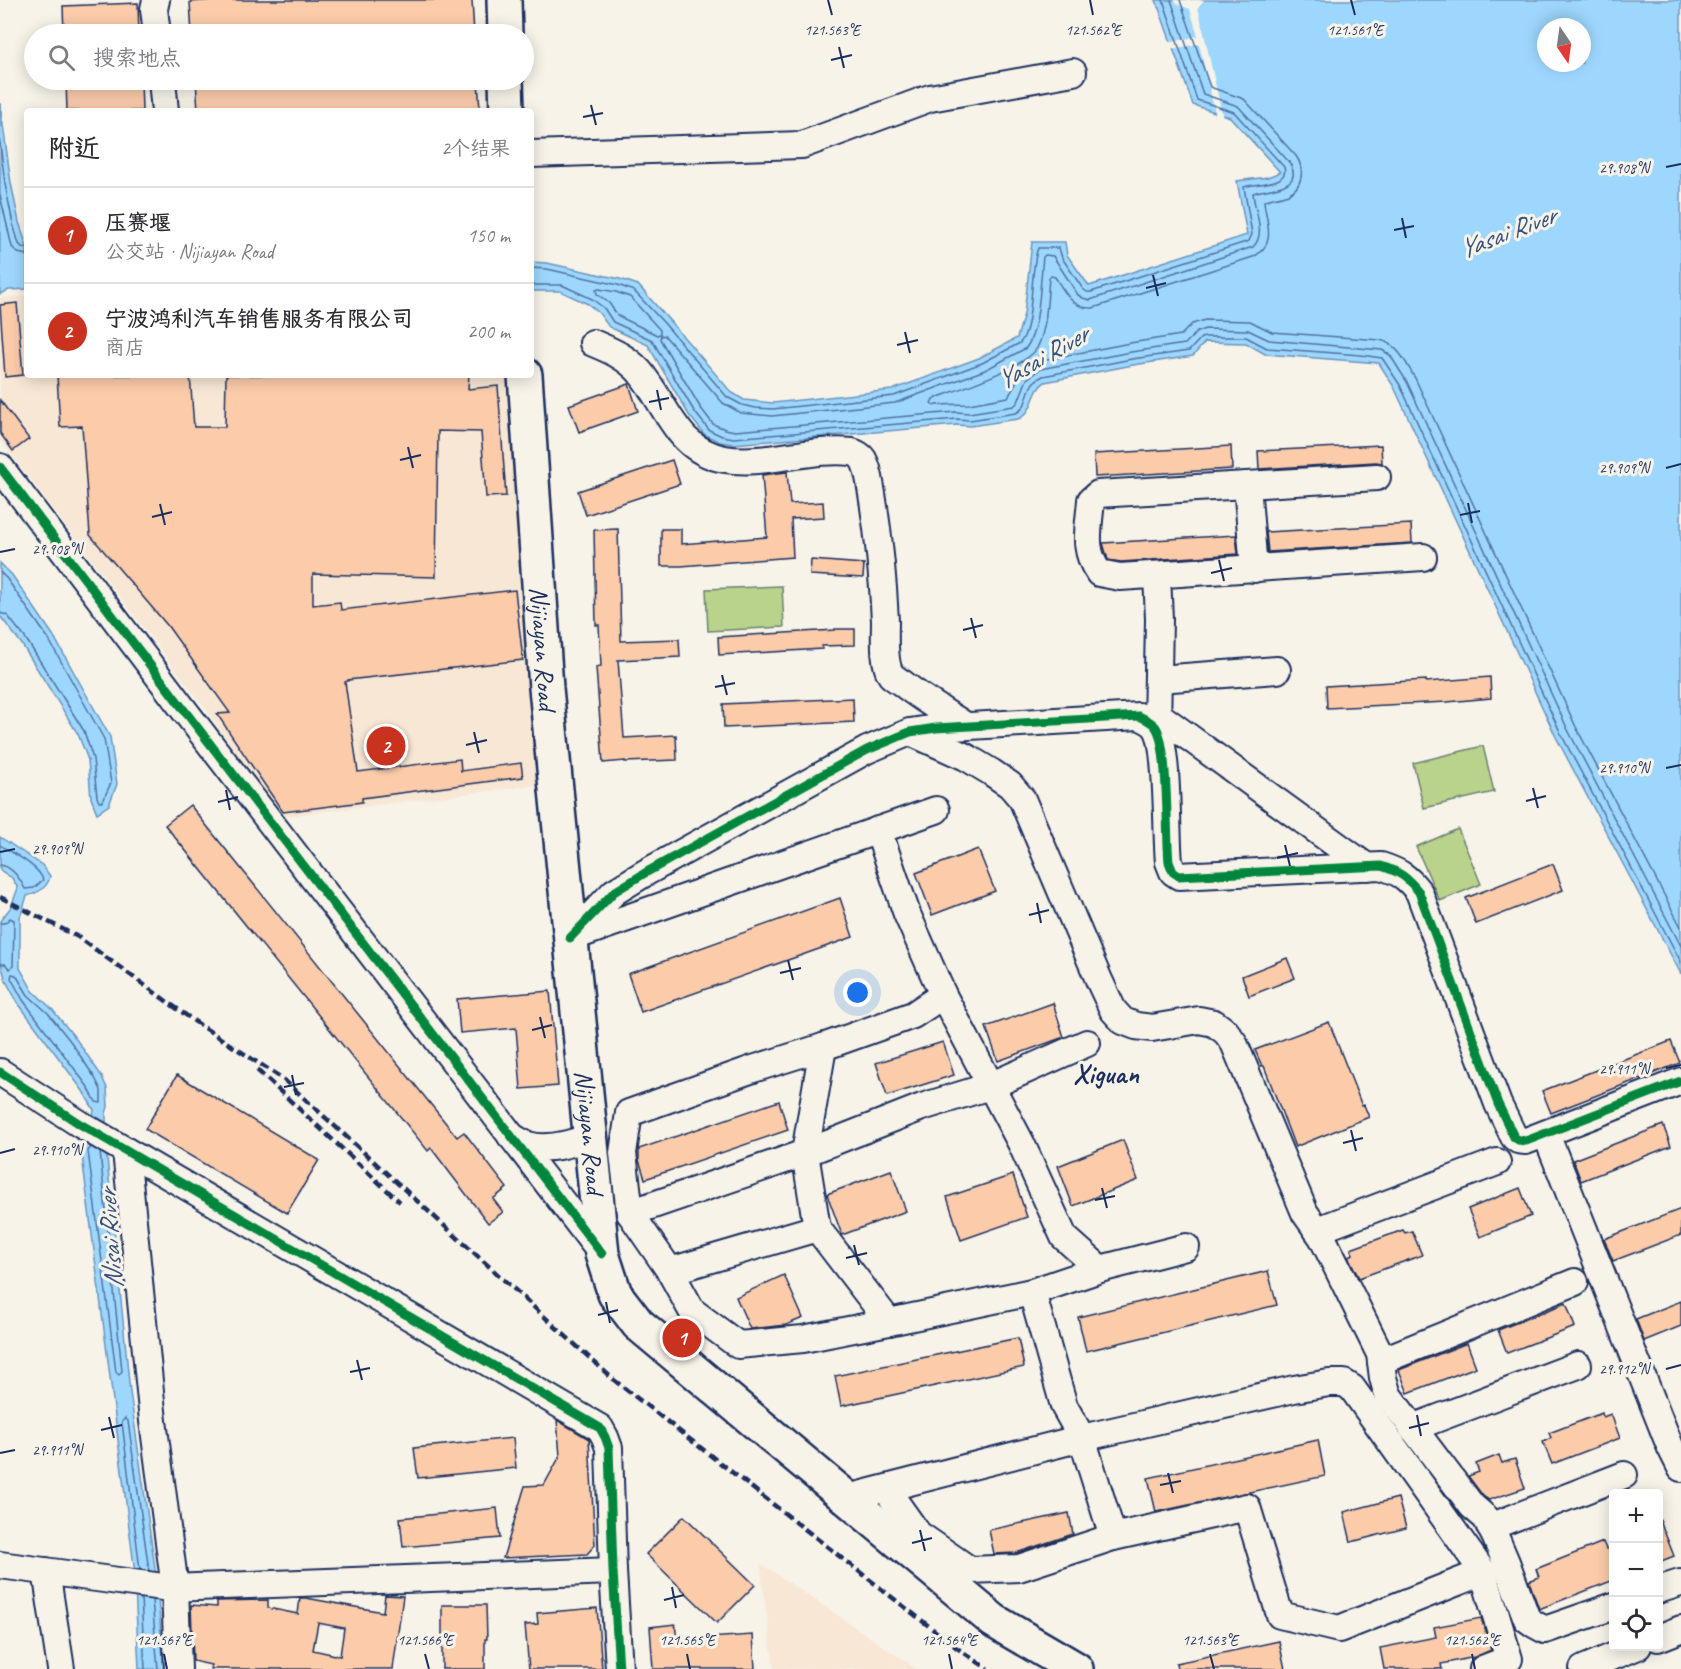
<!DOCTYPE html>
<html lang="zh">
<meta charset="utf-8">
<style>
body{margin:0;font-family:Caveat,"LXGW WenKai TC",sans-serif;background:#f7f7f7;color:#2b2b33}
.controls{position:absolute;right:18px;bottom:18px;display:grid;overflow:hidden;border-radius:6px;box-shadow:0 3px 15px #0003}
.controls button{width:54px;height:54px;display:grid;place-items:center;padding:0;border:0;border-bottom:2px solid #e1e1e2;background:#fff;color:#2b2b33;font:30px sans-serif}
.compass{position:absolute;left:1537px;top:18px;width:54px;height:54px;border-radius:50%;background:#fff;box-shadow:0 3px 15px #0003;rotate:167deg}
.you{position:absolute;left:858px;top:993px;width:21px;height:21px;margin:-15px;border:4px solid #fff;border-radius:50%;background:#1a73e8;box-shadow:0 0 0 9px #1a73e833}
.badge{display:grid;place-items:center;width:39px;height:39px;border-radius:50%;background:#c8321e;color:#fff;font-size:20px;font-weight:700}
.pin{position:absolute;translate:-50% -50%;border:3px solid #fff;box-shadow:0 2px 6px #0006}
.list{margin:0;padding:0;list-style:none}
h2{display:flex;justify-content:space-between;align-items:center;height:78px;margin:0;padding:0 24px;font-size:26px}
h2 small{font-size:20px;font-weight:400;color:#7c7c81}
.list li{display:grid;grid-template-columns:39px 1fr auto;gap:18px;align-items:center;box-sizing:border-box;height:96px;padding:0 24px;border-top:2px solid #e1e1e2}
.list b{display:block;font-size:22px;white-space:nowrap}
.list p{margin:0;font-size:20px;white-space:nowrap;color:#7c7c81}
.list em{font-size:20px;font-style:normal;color:#7c7c81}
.icon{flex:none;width:33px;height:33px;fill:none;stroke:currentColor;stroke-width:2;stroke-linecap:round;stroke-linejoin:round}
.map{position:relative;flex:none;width:1681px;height:1669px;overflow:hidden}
.search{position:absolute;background:#fff;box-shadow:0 3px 15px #0003;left:24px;top:24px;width:510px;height:66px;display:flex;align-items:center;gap:15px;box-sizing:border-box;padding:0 21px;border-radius:33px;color:#7c7c81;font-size:22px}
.panel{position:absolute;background:#fff;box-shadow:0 3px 15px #0003;left:24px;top:108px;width:510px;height:270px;border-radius:6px}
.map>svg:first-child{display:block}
.built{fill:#f8e7d5}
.green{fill:#b9d38b;stroke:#6a8174;stroke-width:1.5}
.water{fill:#9ed7fe;stroke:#6a94be;stroke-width:1.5;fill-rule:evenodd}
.pier{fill:#f7f3e8}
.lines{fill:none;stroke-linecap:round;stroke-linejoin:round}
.shore{stroke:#4f729e;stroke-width:1.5}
.building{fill:#fbcbaa;stroke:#1b2f5e;stroke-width:1.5;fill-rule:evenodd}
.minor-casing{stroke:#1b2f5e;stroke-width:30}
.major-casing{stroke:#1b2f5e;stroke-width:38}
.minor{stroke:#f7f3e8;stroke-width:26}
.major{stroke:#f7f3e8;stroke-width:33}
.rail{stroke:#1b2f5e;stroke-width:4.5;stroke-dasharray:9 4.5;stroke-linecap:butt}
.cycleway-casing{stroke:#f7f3e8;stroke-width:13}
.cycleway{stroke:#00873e;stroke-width:9}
.ticks{fill:none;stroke:#1b2f5e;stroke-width:2}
.labels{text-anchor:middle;stroke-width:6;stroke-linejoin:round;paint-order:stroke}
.street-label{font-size:26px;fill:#1b2f5e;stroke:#f7f3e8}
.water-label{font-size:27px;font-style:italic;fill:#35517e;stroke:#f7f3e8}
.quarter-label{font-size:28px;font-weight:bold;fill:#1b2f5e;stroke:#f7f3e8}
.ticks-label{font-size:15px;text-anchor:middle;fill:#1b2f5e;stroke:#f7f3e8;stroke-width:6;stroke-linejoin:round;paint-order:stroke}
</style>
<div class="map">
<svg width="1681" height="1669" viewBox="0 0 1681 1669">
<rect width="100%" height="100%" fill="#f7f3e8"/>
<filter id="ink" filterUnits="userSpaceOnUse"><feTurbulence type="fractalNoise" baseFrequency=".0167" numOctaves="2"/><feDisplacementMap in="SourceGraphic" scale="12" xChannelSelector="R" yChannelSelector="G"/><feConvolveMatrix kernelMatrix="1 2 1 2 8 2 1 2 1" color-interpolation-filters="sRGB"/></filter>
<g filter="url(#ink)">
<!-- built -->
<g class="built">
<polygon points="27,296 27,375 509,375 545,784 280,817 205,708 0,440 0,298"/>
<polygon points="760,1563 917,1669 774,1669"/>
</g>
<!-- green -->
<g class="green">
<polygon points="782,586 784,627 708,631 706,589"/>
<polygon points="1483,746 1494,792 1424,808 1413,763"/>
<polygon points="1458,829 1481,884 1440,901 1416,847"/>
</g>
<!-- water -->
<g class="water">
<path d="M1156,0H1681V974L1556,737L1394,387L1379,363L1265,354L1246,343L1205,342L1193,356L1133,365L1045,382C1031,391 1035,412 1018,419L970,426L957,425L733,444L720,442L705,435L689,415L648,345L609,327L599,313L588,304L560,291H531V262L547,263L620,279L638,285L668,319L731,392L744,400L773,403L892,390L979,358L1017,338L1024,314L1032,242H1065L1067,255L1089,286L1247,235L1237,181L1268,177L1280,172L1230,117L1193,105ZM1546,27H1582V63H1546Z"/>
<polygon points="0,103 11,183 19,222 27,247 27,289 9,290 0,294"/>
<polygon points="0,563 12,575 53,635 110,737 117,784 109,805 97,813 91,798 88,760 78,734 21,643 0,616"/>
<path d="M0,837L42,865L50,876C48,888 38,893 27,896L20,917V968L33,991L52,1009L76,1039L101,1075L107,1088L108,1107L106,1113V1148L130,1392L156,1575L164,1669H139L134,1566L81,1148L89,1140L94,1110L83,1091L18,1003L6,981L0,961V921L11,907L18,888L12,878L0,870Z"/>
</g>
<!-- pier -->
<polygon class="pier" points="1174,0 1204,0 1198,7 1223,118 1216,116 1199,44 1170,49 1168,43 1198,36 1190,9 1179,5"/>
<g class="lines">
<!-- shore -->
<g class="shore">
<path d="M1171,0L1203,94L1238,106L1289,162C1306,189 1267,188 1253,193C1254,210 1267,234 1253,247L1090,300L1083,298L1078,295L1053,256L1045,255L1043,257C1040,281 1040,330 1026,348L985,370L895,403L772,416L741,413L723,403L665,336L661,335L660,339L700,407L713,424L725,429L735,431L956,412L969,413L1014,406L1018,402L1027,379L1040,369L1131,352L1185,344L1197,332L1205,329L1248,330L1269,340L1382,350L1390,355L1407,382L1568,730L1681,946"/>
<path d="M1180,0L1210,87L1244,99L1296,156C1305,169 1303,187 1288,194C1280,197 1271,198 1264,201C1266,222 1278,244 1253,257L1093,308C1072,309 1065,292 1055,277L1051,276L1049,278C1047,300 1047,329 1037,348C1028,366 954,391 933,399L931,403L934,405L969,404L1008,397C1020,380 1015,372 1037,361L1130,343L1181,335L1192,324L1205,320L1250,321L1272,332L1380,340C1398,344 1406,363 1415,378L1576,727L1681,927"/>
<polyline points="0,143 5,184 13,224 19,244 22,247 27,248"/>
<polyline points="0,195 12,247 18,253 27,255"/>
<path d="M531,268L547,269L618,285L634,291L664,323L727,397L742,405L756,408L773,409L894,396L982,363L1020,343C1035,325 1029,272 1038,248H1059L1062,258L1083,289L1087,292H1091L1249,241L1252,234L1244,187C1255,183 1290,185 1284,167L1234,112L1197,100L1163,0"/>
<path d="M531,285H562L592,299L604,308L613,322L652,340L694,411L709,430L722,436L734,438L957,419L970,420L1016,413C1029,407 1025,392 1034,382C1035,381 1041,377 1043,376L1132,359L1189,351L1201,338L1205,337H1246L1267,348L1361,355L1382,358L1400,385L1561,734L1681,962"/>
<polygon points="599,289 616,292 630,297 660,330 660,334 657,335 618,316 609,303 597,294 596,290"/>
<polyline points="0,572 7,579 48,638 104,739 111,783 102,802 99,802 97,797 93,759 84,731 26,639 7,615 0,613"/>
<path d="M0,845C12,853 39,866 43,880L34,888L25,889C20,879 13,867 0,865"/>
<polyline points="0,923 5,923 10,918 14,920 13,966 10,969 5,964 0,964"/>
<polygon points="12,974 16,975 28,995 48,1013 71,1042 95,1078 101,1090 101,1103 96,1102 88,1087 23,1000 11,978"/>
<polyline points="91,1147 88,1151 116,1372 119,1375 122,1371 100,1152"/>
<polyline points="140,1570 122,1422 125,1418 128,1421 149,1571"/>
<polyline points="141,1598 145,1669"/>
<polyline points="152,1600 158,1669"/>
</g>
</g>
<!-- building -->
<g class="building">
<polygon points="214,0 472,0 474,34 192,34 190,2"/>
<polygon points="138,3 139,34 64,34 63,6"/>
<polygon points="66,80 141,80 142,111 67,111"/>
<polygon points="196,80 478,80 480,111 198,111"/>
<polygon points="17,303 23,375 5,377 0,305"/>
<polygon points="57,375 190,375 194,427 225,427 226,375 469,375 468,389 498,386 506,496 486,497 481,432 438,431 436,577 313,574 313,605 340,602 341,610 515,590 523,660 348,680 348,681 345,682 358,772 460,759 461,771 521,763 523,777 362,798 362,802 283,812 217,714 230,713 167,625 90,535 82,426 60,427"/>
<polygon points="629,384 638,411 579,432 569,405"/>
<polygon points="0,400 29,439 13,451 0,433"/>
<polygon points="1381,445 1382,463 1376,462 1259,469 1258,451"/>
<polygon points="1231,446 1232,469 1095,477 1094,454"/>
<polygon points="672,460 680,484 586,515 578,491"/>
<polygon points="787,472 790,504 823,502 824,517 791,519 793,557 681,566 661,566 661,529 681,529 681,544 767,537 762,475"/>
<polygon points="1411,524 1412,543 1268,552 1266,532"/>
<polygon points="618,529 621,641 679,639 680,657 618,660 624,738 676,735 677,760 625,762 625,761 603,763 596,667 601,666 599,625 596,625 594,530"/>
<polygon points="1236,535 1238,554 1121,562 1108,560 1103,543"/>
<polygon points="811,560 864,564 863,578 810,575"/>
<polygon points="835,629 855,629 855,645 822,646 822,649 719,655 718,637 835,630"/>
<polygon points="1490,677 1491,698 1447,702 1327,708 1326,686 1426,680 1426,682"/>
<polygon points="853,698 854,722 724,728 723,704"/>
<polygon points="190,805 457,1137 464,1132 507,1188 493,1199 503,1212 488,1223 431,1148 428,1151 165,825"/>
<polygon points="978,849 995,891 932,915 916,873"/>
<polygon points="1553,864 1563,890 1476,924 1466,898"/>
<polygon points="840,898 853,937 641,1012 628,974"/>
<polygon points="1287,958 1295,978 1249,996 1242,976"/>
<polygon points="550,991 558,1086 521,1089 516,1028 460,1033 457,999"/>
<polygon points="1053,1003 1064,1037 998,1061 986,1027"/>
<polygon points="1329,1022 1362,1106 1364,1105 1369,1117 1295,1147 1264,1066 1262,1066 1255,1050"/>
<polygon points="1671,1041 1680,1063 1551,1113 1542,1091"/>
<polygon points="943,1042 954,1075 887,1096 876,1063"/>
<polygon points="177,1075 319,1160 287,1213 145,1129"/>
<polygon points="779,1101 788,1130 645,1179 639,1160 639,1149"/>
<polygon points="1663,1125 1671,1146 1581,1181 1573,1160"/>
<polygon points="1123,1140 1138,1180 1073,1206 1058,1166"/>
<polygon points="891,1170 906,1211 842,1235 827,1194"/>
<polygon points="1013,1175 1027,1217 961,1240 947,1197"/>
<polygon points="1520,1188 1531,1216 1480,1237 1468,1209"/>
<polygon points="1681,1209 1681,1235 1613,1261 1604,1239"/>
<polygon points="1403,1230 1405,1233 1412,1231 1422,1255 1359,1278 1348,1256 1353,1254 1351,1249"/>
<polygon points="1268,1271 1277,1305 1086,1351 1078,1317"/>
<polygon points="784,1275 803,1318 786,1325 750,1329 736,1297"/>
<polygon points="1681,1301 1681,1326 1644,1341 1636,1319"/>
<polygon points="1566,1303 1575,1327 1507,1353 1498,1330"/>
<polygon points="1018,1338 1024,1367 841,1406 835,1376"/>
<polygon points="1467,1343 1476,1367 1408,1393 1399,1370"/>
<polygon points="1602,1413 1603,1417 1611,1414 1620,1438 1552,1464 1543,1442 1551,1438 1549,1433"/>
<polygon points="557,1420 589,1439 595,1545 587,1554 503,1558 525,1486 544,1485 560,1456"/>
<polygon points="513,1438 516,1468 418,1478 414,1448"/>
<polygon points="1318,1440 1325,1476 1156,1512 1148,1478"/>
<polygon points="1499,1455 1502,1463 1515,1459 1525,1488 1489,1500 1483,1496 1468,1476 1479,1472 1476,1464"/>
<polygon points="1398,1498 1406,1528 1351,1542 1344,1512"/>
<polygon points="497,1508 500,1538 403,1547 400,1518"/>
<polygon points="1069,1513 1073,1534 1016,1553 994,1554 989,1530"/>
<polygon points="684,1516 755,1585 717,1623 646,1554"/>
<polygon points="1659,1518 1674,1556 1659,1562"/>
<polygon points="1603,1542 1606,1549 1614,1546 1614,1580 1539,1609 1529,1581 1539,1577 1536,1569"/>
<path d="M385,1595L403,1596L393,1669H210L211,1665L193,1661L191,1605L217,1607V1601L268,1600V1608L298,1614L300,1598H306L383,1612ZM318,1623L344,1628L340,1656L313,1650Z"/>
<polygon points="442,1605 486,1605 487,1639 485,1639 485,1669 442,1669"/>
<polygon points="597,1608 602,1669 529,1669 525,1625 538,1624 537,1613"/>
<polygon points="1481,1618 1491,1650 1475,1657 1441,1664 1442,1669 1384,1669 1380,1648 1436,1637 1434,1627"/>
<polygon points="675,1624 677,1640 753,1635 755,1669 653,1669 650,1627"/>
<polygon points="1279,1641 1285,1669 1177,1669 1176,1663"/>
</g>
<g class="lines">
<!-- minor casing -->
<g class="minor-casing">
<g id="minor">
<polyline points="156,0 154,9 157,34"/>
<polyline points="162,80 165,111"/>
<polyline points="531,154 802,145 930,98 1073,72"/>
<path d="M593,343C610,350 626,357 639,371C667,404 676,451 725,459C764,466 812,447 852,452C856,453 861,456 863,459C869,469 870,483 872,494C879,537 883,578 885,621C885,635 883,663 891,675C894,678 899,681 902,683C922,699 945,712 966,726"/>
<polyline points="0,467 181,706 602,1254"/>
<path d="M1377,477L1098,494L1091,500C1089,528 1082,549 1099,573L1120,577L1423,557"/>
<polyline points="1247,485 1254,569"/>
<polyline points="1157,575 1159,619 1157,727"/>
<polyline points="1159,679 1277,670"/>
<polyline points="1157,714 1367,867"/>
<polyline points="910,732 966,757 991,772 1010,785 1022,799 1099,980 1113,1010 1123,1021 1136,1026 1152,1028 1199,1020 1214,1023 1226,1032 1234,1043 1305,1213 1322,1237 1380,1354 1383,1378 1388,1395 1472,1506 1486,1518 1495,1536 1506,1562 1527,1619 1534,1624 1545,1630 1614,1606"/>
<polyline points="878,830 907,914 943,995 1021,1143 1064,1237 1100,1269"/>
<polyline points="576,936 936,810"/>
<path d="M570,938L614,892L645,873L867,750L910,732L936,728L1139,716C1145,719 1151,721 1155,726C1169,742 1166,835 1169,862L1173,872L1179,876L1381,866C1400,872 1407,877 1419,892L1498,1104L1514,1137L1518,1140L1526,1141L1681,1081"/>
<polyline points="823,1047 805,1153 817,1228 889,1322 1032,1292 1100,1269 1186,1247"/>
<polyline points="0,1072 80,1124 600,1428 605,1437 609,1448 613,1571 619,1669"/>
<polyline points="1546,1134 1670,1446 1681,1468"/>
<path d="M511,1136C516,1139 522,1143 528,1145C548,1151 571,1144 590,1137"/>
<polyline points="126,1151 153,1421 175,1588 178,1669"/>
<polyline points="630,1213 805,1153 922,1107 990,1086 1087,1043"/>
<polyline points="1318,1230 1497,1162"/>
<polyline points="670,1271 817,1228"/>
<polyline points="1032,1292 1064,1406 1082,1438 1113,1537"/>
<polyline points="889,1322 803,1339 738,1345 692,1311 670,1271 630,1213 623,1153 629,1113 753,1069 823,1047 913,1015 943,995"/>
<polyline points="1381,1361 1575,1282"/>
<polyline points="1412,1428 1578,1365"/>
<polyline points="886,1489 918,1534 970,1570 1019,1568 1113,1537 1247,1507 1280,1615 1339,1629 1483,1572"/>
<polyline points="847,1498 1082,1438 1294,1389 1329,1383 1344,1383 1352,1388 1483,1572 1509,1659 1483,1669"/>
<polyline points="1490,1527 1624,1475"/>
<polyline points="0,1565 170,1588 613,1571"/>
<polyline points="46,1571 61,1669"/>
<polyline points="1658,1590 1680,1583"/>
<polyline points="1658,1638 1681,1629"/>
<polyline points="1583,1669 1638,1646"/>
</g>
</g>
<!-- major casing -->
<g class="major-casing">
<g id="major">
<polyline points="504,0 505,34"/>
<polyline points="506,80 507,111"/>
<path id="s1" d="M525,375L546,688L602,1254L615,1294L638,1324L994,1621L1076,1669"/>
</g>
</g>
<!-- minor -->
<use href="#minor" class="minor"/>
<!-- major -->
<use href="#major" class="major"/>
<!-- rail -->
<g class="rail">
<polyline points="0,897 78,937 194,1021 283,1079 614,1380 957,1648 988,1669"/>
<polyline points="257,1070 400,1202"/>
</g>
<!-- cycleway casing -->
<g class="cycleway-casing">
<g id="cycleway">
<polyline points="0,467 181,706 602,1254"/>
<path d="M570,938L614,892L645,873L867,750L910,732L936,728L1139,716C1145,719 1151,721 1155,726C1169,742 1166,835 1169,862L1173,872L1179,876L1381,866C1400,872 1407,877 1419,892L1498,1104L1514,1137L1518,1140L1526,1141L1681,1081"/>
<polyline points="0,1072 80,1124 600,1428 605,1437 609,1448 613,1571 619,1669"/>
</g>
</g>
<!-- cycleway -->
<use href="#cycleway" class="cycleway"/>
</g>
</g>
<!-- ticks -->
<path class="ticks" d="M828,0L832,15M1090,0L1093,15M1351,0L1355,15M839,47L844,68M831,60L852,55M591,105L596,125M583,117L603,113M1666,167L1681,164M1402,218L1406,238M1394,230L1414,226M1153,275L1158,296M1146,288L1166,283M905,332L910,353M897,345L918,340M657,390L661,410M649,402L669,398M408,447L413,468M400,460L421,455M1666,468L1681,464M1468,503L1472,523M160,504L165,525M1460,515L1480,511M152,517L172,512M0,552L15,549M1219,560L1224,581M1211,573L1232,568M971,618L976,638M963,630L983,625M722,675L727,695M715,687L735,683M474,732L479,753M466,745L487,740M1666,768L1681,765M1533,788L1538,808M226,790L230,810M1526,801L1546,796M218,802L238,797M1285,845L1290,866M0,852L15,849M1277,858L1298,853M1037,903L1041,923M1029,915L1049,910M788,960L793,980M780,973L801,968M540,1017L545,1038M532,1030L552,1025M1666,1068L1681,1065M292,1075L296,1095M284,1087L304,1083M1351,1130L1356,1151M1343,1143L1363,1138M0,1153L15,1149M1102,1188L1107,1208M1095,1200L1115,1196M854,1245L859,1265M846,1258L867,1253M606,1302L610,1323M598,1315L618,1310M357,1360L362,1380M1666,1369L1681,1365M350,1372L370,1368M1417,1415L1421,1436M109,1417L114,1438M1409,1428L1429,1423M101,1430L122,1425M0,1453L15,1450M1168,1473L1173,1493M1160,1485L1181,1481M920,1530L925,1551M912,1543L932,1538M672,1587L676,1608M664,1600L684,1595M164,1654L167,1669M425,1654L429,1669M687,1654L690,1669M949,1654L952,1669M1210,1654L1214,1669M1472,1654L1475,1669"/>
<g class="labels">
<!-- street labels -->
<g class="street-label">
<text dy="9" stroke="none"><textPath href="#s1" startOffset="274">Nijiayan Road</textPath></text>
<text dy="9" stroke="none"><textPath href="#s1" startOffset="760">Nijiayan Road</textPath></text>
</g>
<!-- water labels -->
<g class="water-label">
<text transform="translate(1507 232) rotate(-21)" y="9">Yasai River</text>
<text transform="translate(1042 357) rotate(-30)" y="9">Yasai River</text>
<text transform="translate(110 1239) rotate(-94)" y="9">Nisai River</text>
</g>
<!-- quarter labels -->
<g class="quarter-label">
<text x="1106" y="1083">Xiguan</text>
</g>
</g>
<g class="ticks-label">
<text x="832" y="35">121.563°E</text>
<text x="1093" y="35">121.562°E</text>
<text x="1355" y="35">121.561°E</text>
<text x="1624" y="173">29.908°N</text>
<text x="1624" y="473">29.909°N</text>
<text x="57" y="554">29.908°N</text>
<text x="1624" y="773">29.910°N</text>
<text x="57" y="854">29.909°N</text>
<text x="1624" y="1074">29.911°N</text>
<text x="57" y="1155">29.910°N</text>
<text x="1624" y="1374">29.912°N</text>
<text x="57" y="1455">29.911°N</text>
<text x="164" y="1645">121.567°E</text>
<text x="425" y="1645">121.566°E</text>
<text x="687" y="1645">121.565°E</text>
<text x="949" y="1645">121.564°E</text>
<text x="1210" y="1645">121.563°E</text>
<text x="1472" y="1645">121.562°E</text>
</g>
</svg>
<div class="controls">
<button>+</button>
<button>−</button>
<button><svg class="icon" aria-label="locate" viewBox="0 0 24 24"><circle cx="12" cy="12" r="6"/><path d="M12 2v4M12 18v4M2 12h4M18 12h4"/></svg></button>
</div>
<svg class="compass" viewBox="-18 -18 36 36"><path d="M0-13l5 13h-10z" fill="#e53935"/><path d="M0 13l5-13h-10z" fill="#7c7c81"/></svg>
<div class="you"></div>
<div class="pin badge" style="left:682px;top:1338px">1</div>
<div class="pin badge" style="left:386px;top:746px">2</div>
<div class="search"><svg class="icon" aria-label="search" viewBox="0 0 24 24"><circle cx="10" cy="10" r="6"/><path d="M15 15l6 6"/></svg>搜索地点</div>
<section class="panel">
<h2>附近<small>2个结果</small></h2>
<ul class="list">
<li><span class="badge">1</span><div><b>压赛堰</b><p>公交站 · Nijiayan Road</p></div><em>150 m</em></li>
<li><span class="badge">2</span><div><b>宁波鸿利汽车销售服务有限公司</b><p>商店</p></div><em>200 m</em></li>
</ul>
</section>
</div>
